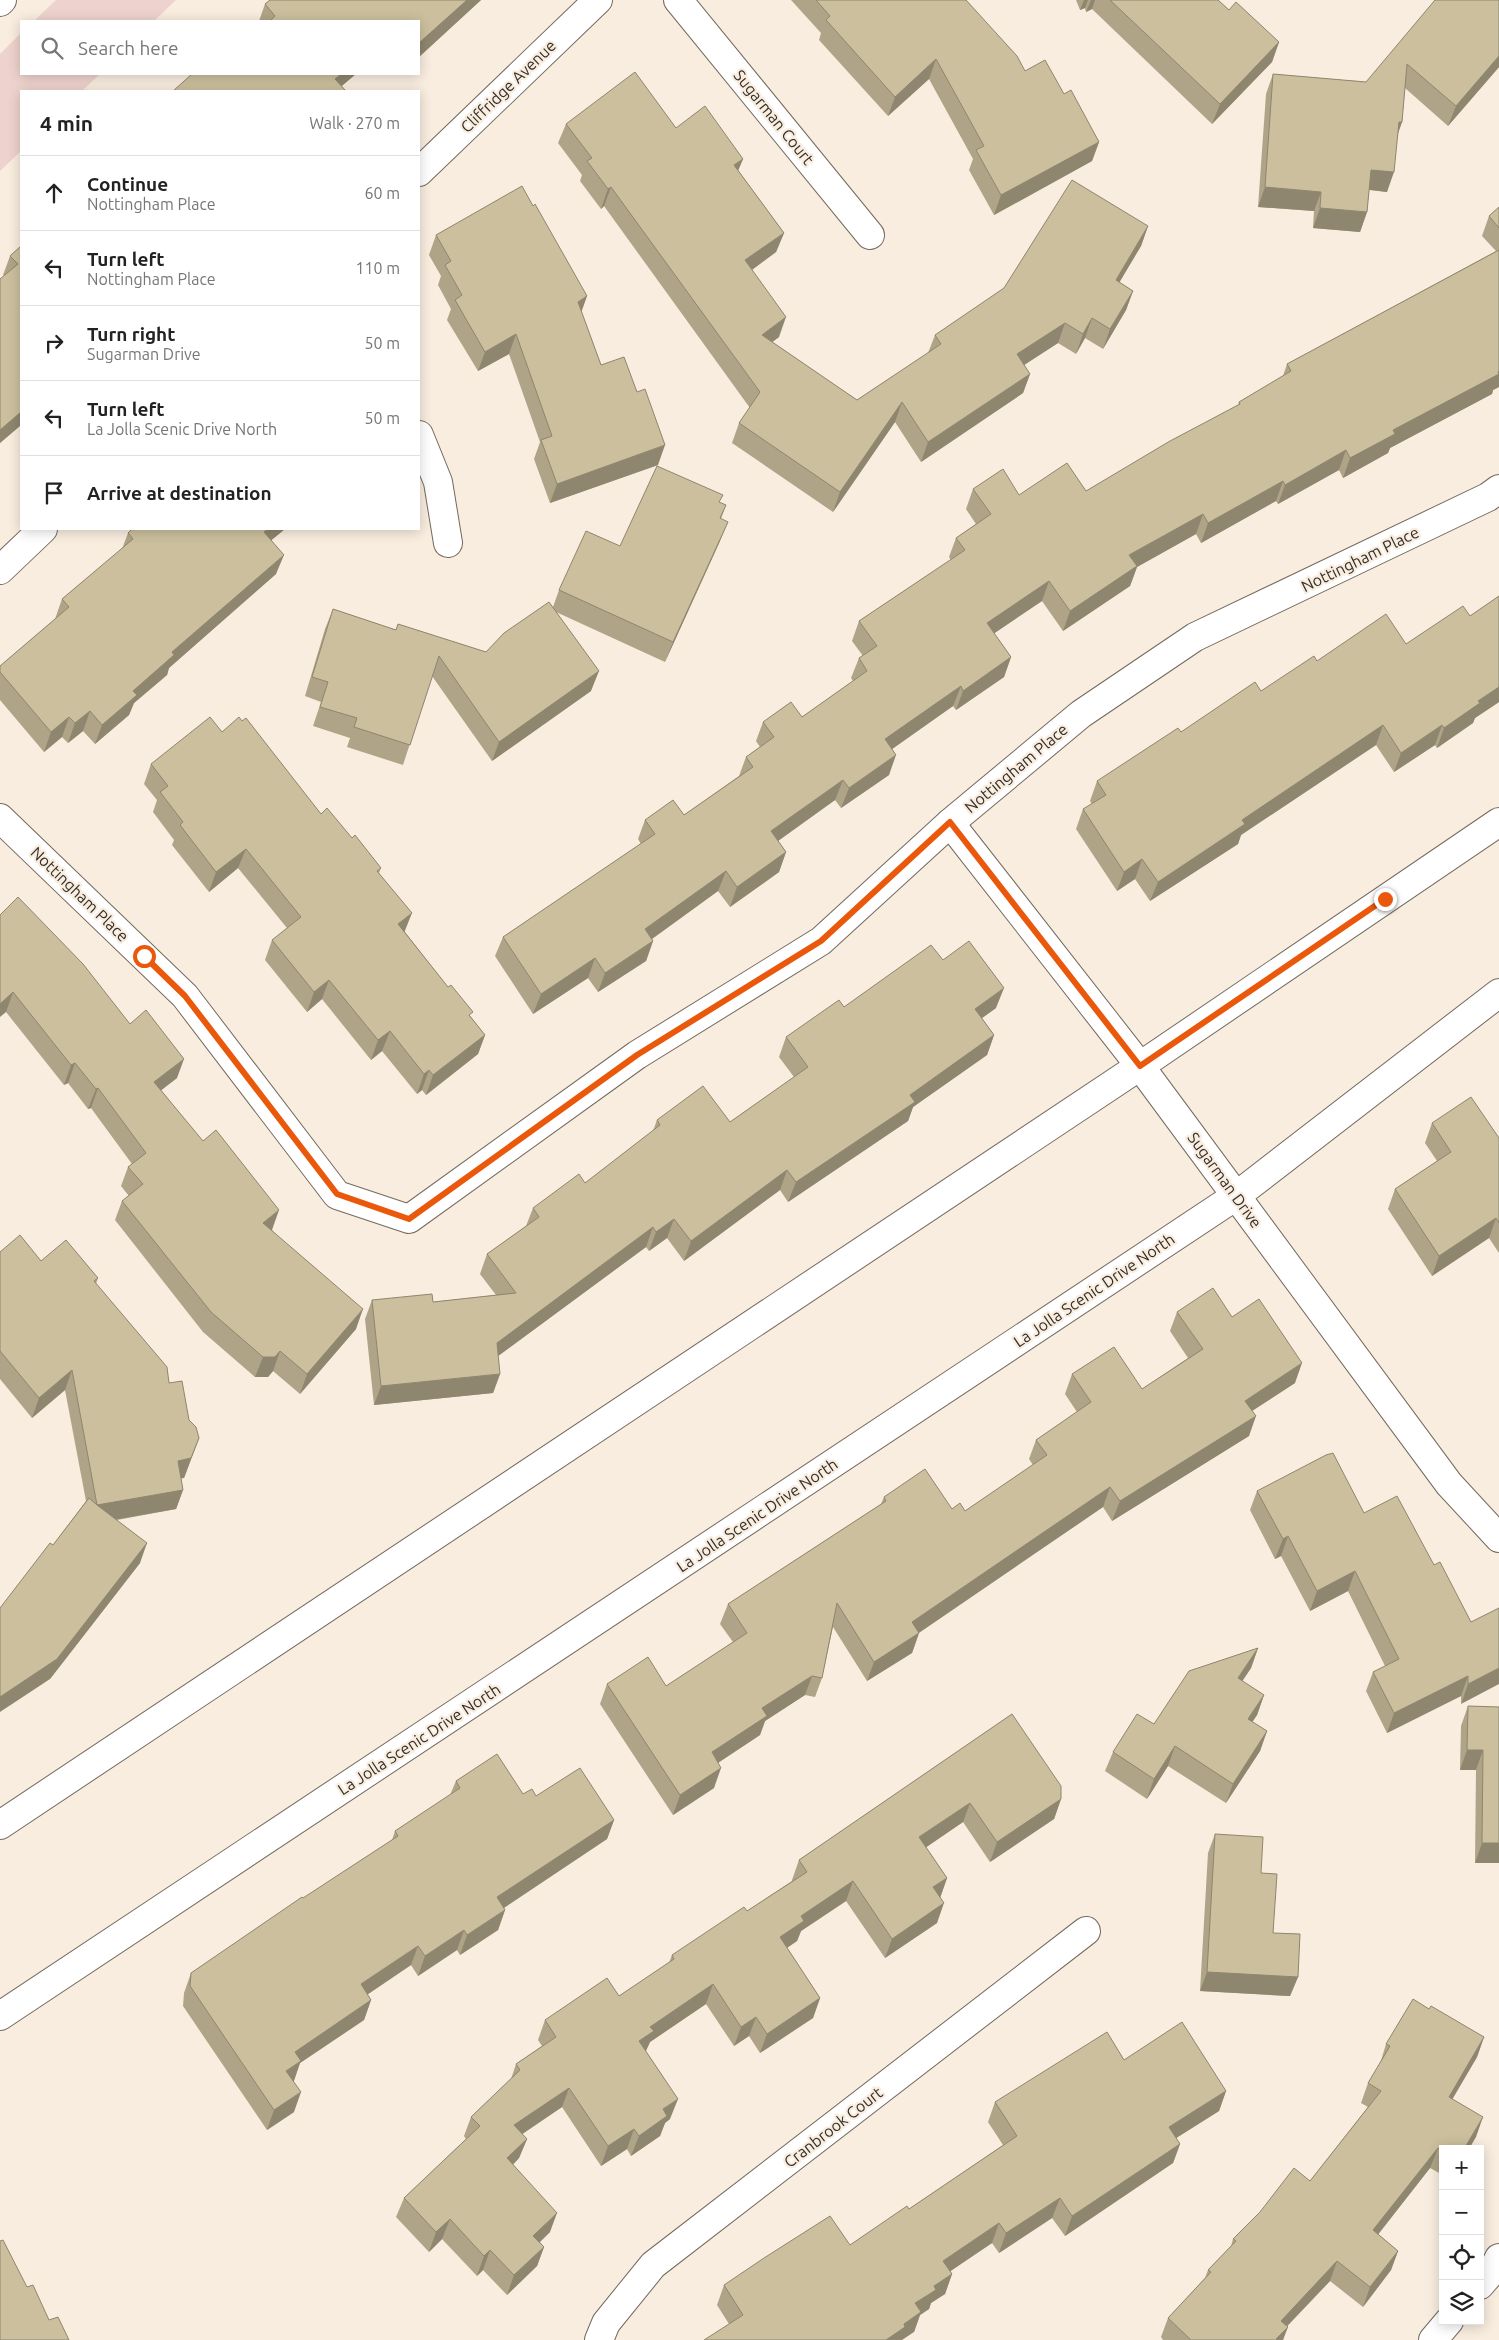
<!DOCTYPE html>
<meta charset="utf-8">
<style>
body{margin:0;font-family:Ubuntu,sans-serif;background:#f6f6f6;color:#222}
.controls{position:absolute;right:15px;bottom:15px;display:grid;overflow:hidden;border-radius:0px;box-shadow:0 2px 12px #0003}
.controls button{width:45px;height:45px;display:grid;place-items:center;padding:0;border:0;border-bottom:1px solid #e0e0e0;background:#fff;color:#222;font:25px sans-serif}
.stop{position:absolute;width:15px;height:15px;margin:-11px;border:4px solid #ea580c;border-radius:50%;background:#fff}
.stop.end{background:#ea580c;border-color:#fff;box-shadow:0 1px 5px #0008}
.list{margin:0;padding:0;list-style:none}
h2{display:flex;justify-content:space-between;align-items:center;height:65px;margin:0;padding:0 20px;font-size:21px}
h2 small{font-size:16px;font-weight:400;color:#767676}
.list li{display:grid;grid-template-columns:32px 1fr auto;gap:15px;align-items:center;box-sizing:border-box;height:75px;padding:0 20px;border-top:1px solid #e0e0e0}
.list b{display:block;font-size:19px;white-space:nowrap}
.list p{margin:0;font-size:16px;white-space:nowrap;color:#767676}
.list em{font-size:16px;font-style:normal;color:#767676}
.icon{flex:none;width:28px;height:28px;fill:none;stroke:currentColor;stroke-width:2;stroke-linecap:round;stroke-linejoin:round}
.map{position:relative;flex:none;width:1499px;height:2340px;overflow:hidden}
.search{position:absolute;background:#fff;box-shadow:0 2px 12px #0003;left:20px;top:20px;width:400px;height:55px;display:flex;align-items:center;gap:12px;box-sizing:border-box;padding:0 18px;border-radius:0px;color:#767676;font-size:19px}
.panel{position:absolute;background:#fff;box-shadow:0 2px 12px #0003;left:20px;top:90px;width:400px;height:440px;border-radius:0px}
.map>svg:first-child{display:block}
.green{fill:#eed2cd}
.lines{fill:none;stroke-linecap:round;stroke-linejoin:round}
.minor-casing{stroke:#74695d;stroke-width:30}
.major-casing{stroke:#74695d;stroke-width:30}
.minor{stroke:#fff;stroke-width:28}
.major{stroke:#fff;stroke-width:28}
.wall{fill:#afa487}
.shaded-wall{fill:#8e866e}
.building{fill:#cbbf9d;stroke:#8e866e}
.route{stroke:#ea580c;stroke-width:6}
.labels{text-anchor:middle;stroke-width:4.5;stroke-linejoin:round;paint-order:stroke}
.street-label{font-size:16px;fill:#342f2a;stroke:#f9eddf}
</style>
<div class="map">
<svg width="1499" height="2340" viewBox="0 0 1499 2340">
<rect width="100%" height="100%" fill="#f9eddf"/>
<!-- green -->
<g class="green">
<polygon points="56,0 176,0 154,21 34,21"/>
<polygon points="21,33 21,74 100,74 82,91 21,91 21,151 0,171 0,54"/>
</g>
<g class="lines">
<!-- minor casing -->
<g class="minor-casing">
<g id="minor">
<polyline points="678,0 870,235"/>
<polyline points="419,172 598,0"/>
<polyline points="419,435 438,482 448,543"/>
<polyline points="0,570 43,529"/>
<polyline points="0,818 185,996 337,1195 409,1219 637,1055 821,941 950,823 1081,714 1195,637 1488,497 1499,489"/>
<polyline points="950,823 1140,1066 1449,1484 1499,1538"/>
<polyline points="1480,2285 1493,2270 1499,2258"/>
<polyline points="599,2340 606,2323 653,2265 1086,1931"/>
<polyline points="1433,2340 1449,2321"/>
</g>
</g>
<!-- major casing -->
<g class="major-casing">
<g id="major">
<polyline points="0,2 2,0"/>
<polyline points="0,1825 1140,1066 1499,822"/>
<polyline points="0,2016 1236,1196 1499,993"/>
</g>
</g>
<!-- minor -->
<use href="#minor" class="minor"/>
<!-- major -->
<use href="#major" class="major"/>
</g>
<!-- wall -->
<g class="wall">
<polygon points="270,0 481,0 419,57 419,21 259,21 265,4"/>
<polygon points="791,0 966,0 1025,71 1064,94 1099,142 1092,161 994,215 969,170 973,159 929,79 888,116 819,40 821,33"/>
<polygon points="1076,0 1218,0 1229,10 1279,42 1272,62 1212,124 1092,9 1086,12 1085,8 1080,10"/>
<polygon points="1499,0 1499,67 1448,126 1405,88 1402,122 1398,133 1387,192 1369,190 1367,212 1360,232 1313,228 1314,211 1258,207 1266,94 1273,74 1366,82"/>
<polygon points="566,124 676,128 743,159 738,170 784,233 776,252 752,270 779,337 772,342 857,400 928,353 935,335 1148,226 1141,246 1119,282 1133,291 1126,310 1103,349 1085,338 1076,354 1058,343 1024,365 1030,374 1023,393 921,462 895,422 833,512 732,443 739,423 750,408 604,206 601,209 580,181 582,175 558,143"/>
<polygon points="533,206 587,296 581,311 601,365 658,465 550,503 534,459 540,442 509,354 478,371 447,320 451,309 438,285 441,276 429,255 436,235"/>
<polygon points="1499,207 1499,387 1493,390 1492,394 1390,448 1388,453 1343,478 1339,470 1278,504 1276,501 1201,543 1196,534 1137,567 1130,586 1063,631 1042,601 994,633 1011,657 1004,677 956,710 953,706 892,749 889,775 841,808 835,800 778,841 786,852 779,872 730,907 718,891 652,939 653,941 646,961 598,992 588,978 533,1014 495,956 503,937 641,844 638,839 645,820 684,815 739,776 746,757 760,747 756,741 763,722 802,717 853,681 851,678 859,658 863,656 852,641 859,621 951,560 949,557 956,538 976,524 966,509 973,489 1019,495 1086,491 1238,405 1239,402 1283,376 1287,364 1496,251 1482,236 1489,216"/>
<polygon points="21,246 21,425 0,443 4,276 3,275 10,256"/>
<polygon points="720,503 726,505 721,519 720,541 665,662 556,612 591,691 492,761 432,676 403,765 347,747 350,738 313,726 321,702 305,696 325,629 333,609 396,630 398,624 486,652 553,607 559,590 620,546"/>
<polygon points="132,529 285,529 271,540 276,574 169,668 167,675 134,703 129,715 95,744 83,731 68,743 62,737 44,752 0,700 0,666 55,619 62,599 122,549 128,533"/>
<polygon points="1499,596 1499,702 1475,718 1473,723 1437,748 1435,745 1394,772 1376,745 1241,835 1238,844 1150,901 1135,879 1117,891 1076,829 1083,809 1092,804 1090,801 1097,781 1181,732 1261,691 1317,661 1406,644 1470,616"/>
<polygon points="242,721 321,814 352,838 381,868 379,873 405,932 485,1035 478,1054 426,1095 422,1090 417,1094 382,1051 371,1060 322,999 307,1012 265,960 272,940 287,928 238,868 209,892 172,845 174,840 153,812 157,800 144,784 151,764 222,732"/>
<polygon points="0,915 130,1024 177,1078 161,1090 272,1230 356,1329 300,1394 273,1371 268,1377 255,1377 203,1332 115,1220 122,1201 129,1196 121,1186 128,1167 132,1164 91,1108 88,1109 68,1083 64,1085 6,1012"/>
<polygon points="943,960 996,1008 982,1018 994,1035 987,1055 913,1107 908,1121 788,1202 780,1190 684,1261 667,1238 649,1251 646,1247 498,1356 500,1374 493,1393 374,1405 365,1319 372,1300 433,1302 496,1295 480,1274 487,1254 526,1226 533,1208 585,1183 653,1131 657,1120 730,1122 794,1077 779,1057 786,1037 844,1007"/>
<polygon points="1432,1123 1499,1138 1499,1253 1489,1238 1432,1276 1388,1209 1395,1189 1437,1161 1425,1143"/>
<polygon points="0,1252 41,1261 98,1278 96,1284 169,1383 189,1420 199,1438 184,1478 181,1478 183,1490 176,1509 117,1520 140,1563 50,1679 53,1545 86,1501 65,1390 32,1418 0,1379"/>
<polygon points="1177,1312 1232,1317 1295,1383 1252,1411 1249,1436 1112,1521 1103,1507 919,1633 912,1653 867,1681 833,1627 822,1678 815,1697 805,1695 765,1721 760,1735 718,1763 714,1788 673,1815 600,1704 607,1684 666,1686 733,1642 720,1624 728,1604 881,1504 884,1497 965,1511 1033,1465 1029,1459 1036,1440 1077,1412 1065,1394 1072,1374 1142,1389 1188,1358 1170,1331"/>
<polygon points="1257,1491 1364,1513 1434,1565 1471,1622 1499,1608 1461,1704 1461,1696 1387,1733 1366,1691 1373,1672 1385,1666 1348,1591 1310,1611 1281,1556 1275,1559 1250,1510"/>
<polygon points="1258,1648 1251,1668 1242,1681 1264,1695 1257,1715 1252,1722 1267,1731 1260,1751 1226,1803 1168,1766 1147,1799 1105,1771 1113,1752 1154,1724"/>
<polygon points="1468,1706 1499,1707 1499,1863 1475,1863 1476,1770 1460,1770 1461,1726"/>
<polygon points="1012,1714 1061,1799 1054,1819 990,1862 963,1822 926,1847 947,1878 940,1898 937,1923 885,1958 846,1901 801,1931 797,1941 787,1948 820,1998 813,2018 760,2053 749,2036 734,2046 706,2004 650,2042 645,2052 670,2119 665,2123 660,2136 631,2156 627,2149 601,2166 562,2107 522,2134 527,2139 519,2158 513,2165 550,2232 540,2242 544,2247 537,2266 507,2295 483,2270 477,2276 442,2239 429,2252 396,2217 404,2198 466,2139 464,2136 471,2117 511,2079 516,2064 542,2046 538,2040 545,2020 619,1996 669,1963 672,1955 747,1911 792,1881 792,1880 799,1860"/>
<polygon points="456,1781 536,1796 614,1820 607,1839 504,1908 505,1910 498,1930 460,1955 457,1950 418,1976 411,1965 367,1995 371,2000 364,2020 300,2063 293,2081 294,2112 267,2130 183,2006 184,1993 191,1973 392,1840 395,1831 450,1795"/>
<polygon points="1215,1834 1261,1873 1273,1933 1298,1977 1290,1996 1200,1991 1208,1853"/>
<polygon points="1429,2009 1484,2037 1477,2057 1452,2099 1476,2137 1443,2149 1443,2175 1430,2168 1378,2234 1398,2251 1391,2270 1363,2307 1330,2281 1287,2326 1283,2340 1163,2340 1161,2337 1168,2318 1205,2278 1208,2270 1231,2246 1233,2239 1310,2181 1368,2107 1361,2103 1368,2083 1380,2064 1386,2044"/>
<polygon points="1124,2060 1226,2091 1219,2111 1176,2138 1180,2144 1173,2163 1065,2236 1052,2218 999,2253 992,2243 950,2271 952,2274 945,2294 931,2303 929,2309 920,2315 914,2332 729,2324 717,2305 724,2285 850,2245 909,2209 1003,2145 988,2122 995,2102"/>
</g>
<!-- shaded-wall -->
<g class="shaded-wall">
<polygon points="467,0 481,0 419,57 419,43"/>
<polygon points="1084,0 1088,0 1085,8 1080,10"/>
<polygon points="1091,0 1095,0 1092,9 1086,12"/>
<polygon points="1279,42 1272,62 1212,124 1220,104"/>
<polygon points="1499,56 1499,67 1448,126 1456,106"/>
<polygon points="936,59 929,79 888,116 895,97"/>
<polygon points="341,74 356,74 336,91 335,79"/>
<polygon points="1399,122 1402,122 1395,142"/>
<polygon points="1099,142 1092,161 994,215 1001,195"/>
<polygon points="743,159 735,178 734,165"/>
<polygon points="1371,170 1394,172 1387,192 1364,189"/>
<polygon points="611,187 604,206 601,209 608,189"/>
<polygon points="1265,187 1321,192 1314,211 1258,207"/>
<polygon points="1320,208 1367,212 1360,232 1313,228"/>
<polygon points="1148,226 1141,246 1109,300 1116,280"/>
<polygon points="784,233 776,252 738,280 745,260"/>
<polygon points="1133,291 1126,310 1103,349 1110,329"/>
<polygon points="587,296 580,316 578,302"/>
<polygon points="786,317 779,337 755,355 762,335"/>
<polygon points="1092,318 1085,338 1076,354 1083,334"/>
<polygon points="1065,323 1058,343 1010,374 1017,354"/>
<polygon points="516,334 509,354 478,371 485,352"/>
<polygon points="1499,371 1499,387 1493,390 1492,394 1390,448 1388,453 1343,478 1350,458 1393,430"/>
<polygon points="1030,374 1023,393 921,462 928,442"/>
<polygon points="902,402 895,422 833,512 840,492"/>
<polygon points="21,412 21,425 0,443 0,430"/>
<polygon points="665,445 658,465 550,503 557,484"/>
<polygon points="1346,450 1339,470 1278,504 1285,485"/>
<polygon points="1283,481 1276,501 1201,543 1208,523"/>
<polygon points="1203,514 1196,534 1137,567 1130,586 1063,631 1070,611 1129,555"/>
<polygon points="728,522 720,541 665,662 673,642"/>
<polygon points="268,529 285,529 257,552 264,532"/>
<polygon points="284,555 276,574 169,668 167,675 134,703 129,715 95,744 102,725 133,691 172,652"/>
<polygon points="1049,581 1042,601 980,643 987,623"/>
<polygon points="1011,657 1004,677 956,710 963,691"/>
<polygon points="599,671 591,691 492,761 499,742"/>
<polygon points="961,686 953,706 878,759 885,739"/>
<polygon points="1499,687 1499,702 1475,718 1473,723 1437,748 1444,728 1478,701"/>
<polygon points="90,711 83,731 68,743 75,723"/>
<polygon points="69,717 62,737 44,752 51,732"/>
<polygon points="1383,725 1376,745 1241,835 1238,844 1150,901 1158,882 1242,820"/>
<polygon points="1442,725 1435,745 1394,772 1401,753"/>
<polygon points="896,755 889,775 841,808 849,788"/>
<polygon points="843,780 835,800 764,851 771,831"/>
<polygon points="246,849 238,868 209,892 216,872"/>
<polygon points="786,852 779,872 730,907 737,887"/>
<polygon points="1142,859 1135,879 1117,891 1124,872"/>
<polygon points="726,871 718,891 638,949 645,929"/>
<polygon points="412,913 404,933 398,924"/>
<polygon points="653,941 646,961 598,992 605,973"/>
<polygon points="595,958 588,978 533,1014 541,994"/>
<polygon points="329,980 322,999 307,1012 314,992"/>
<polygon points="1004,988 996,1008 968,1028 975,1009"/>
<polygon points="13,992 6,1012 0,1017 0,1004"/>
<polygon points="390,1031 382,1051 371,1060 378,1040"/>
<polygon points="485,1035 478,1054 426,1095 433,1075"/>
<polygon points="994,1035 987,1055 913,1107 908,1121 788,1202 796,1182 910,1095"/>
<polygon points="184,1059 177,1078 146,1102 154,1082"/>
<polygon points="75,1063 68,1083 64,1085 71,1065"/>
<polygon points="429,1070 422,1090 417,1094 424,1074"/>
<polygon points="98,1088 91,1108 88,1109 96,1089"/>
<polygon points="787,1170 780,1190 684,1261 691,1241"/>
<polygon points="279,1210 272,1230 256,1242 263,1223"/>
<polygon points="1496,1218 1489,1238 1432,1276 1439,1256"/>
<polygon points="674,1219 667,1238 649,1251 656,1232"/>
<polygon points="653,1227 646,1247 490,1362 497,1343"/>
<polygon points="363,1309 356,1329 300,1394 307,1374"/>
<polygon points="280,1351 273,1371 268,1377 255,1377 263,1357"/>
<polygon points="1302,1363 1295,1383 1238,1420 1245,1401"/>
<polygon points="72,1370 65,1390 32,1418 39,1398"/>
<polygon points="500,1374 493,1393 374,1405 381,1386"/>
<polygon points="1256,1416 1249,1436 1112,1521 1120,1501"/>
<polygon points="199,1438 184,1478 171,1480 178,1461"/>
<polygon points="1110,1487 1103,1507 911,1638 919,1633 912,1653 867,1681 874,1662 912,1622"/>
<polygon points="183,1490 176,1509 90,1524 97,1505"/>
<polygon points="1288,1536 1281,1556 1275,1559 1283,1539"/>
<polygon points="147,1543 140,1563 50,1679 0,1712 0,1697"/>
<polygon points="1355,1571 1348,1591 1310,1611 1317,1591"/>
<polygon points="1258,1648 1251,1668 1231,1698 1238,1678"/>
<polygon points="1499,1668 1499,1684 1461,1704 1468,1684"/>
<polygon points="812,1676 805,1695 765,1721 760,1735 704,1772 712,1752 762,1708"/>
<polygon points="1468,1676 1461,1696 1387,1733 1394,1713"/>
<polygon points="1264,1695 1257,1715 1241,1739 1248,1719"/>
<polygon points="1267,1731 1260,1751 1226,1803 1233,1784"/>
<polygon points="1175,1746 1168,1766 1147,1799 1154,1779"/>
<polygon points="1467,1750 1483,1750 1476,1770 1460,1770"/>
<polygon points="721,1768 714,1788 673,1815 680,1795"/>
<polygon points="1061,1799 1054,1819 990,1862 997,1842"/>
<polygon points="970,1803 963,1822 912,1857 919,1837"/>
<polygon points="614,1820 607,1839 490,1917 497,1897"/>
<polygon points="1482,1843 1499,1843 1499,1863 1475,1863"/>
<polygon points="947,1878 940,1898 933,1887"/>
<polygon points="853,1881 846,1901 801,1931 797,1941 773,1957 780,1937 801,1916"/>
<polygon points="944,1903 937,1923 885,1958 892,1939"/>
<polygon points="505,1910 498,1930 460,1955 467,1935"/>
<polygon points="464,1930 457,1950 418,1976 425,1956"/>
<polygon points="418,1946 411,1965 353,2004 361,1984"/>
<polygon points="1207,1972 1298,1977 1290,1996 1200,1991"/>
<polygon points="713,1984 706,2004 650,2042 646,2051 631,2061 639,2041 650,2027"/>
<polygon points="820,1998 813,2018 760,2053 767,2034"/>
<polygon points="371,2000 364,2020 300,2063 294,2081 279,2090 286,2071 295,2052"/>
<polygon points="756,2017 749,2036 734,2046 741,2027"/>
<polygon points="1484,2037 1477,2057 1442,2117 1449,2097"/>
<polygon points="569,2088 562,2107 506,2145 514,2125"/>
<polygon points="1226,2091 1219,2111 1162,2147 1169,2127"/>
<polygon points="301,2092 294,2112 267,2130 274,2110"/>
<polygon points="678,2099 670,2119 665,2123 660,2136 631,2156 639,2136 663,2109"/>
<polygon points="1483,2117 1476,2137 1469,2149 1464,2149"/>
<polygon points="634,2129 627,2149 601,2166 608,2146"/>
<polygon points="527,2139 519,2158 499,2178 507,2158"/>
<polygon points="1180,2144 1173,2163 1065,2236 1072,2216"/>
<polygon points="1438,2148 1430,2168 1366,2250 1373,2230"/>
<polygon points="1060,2198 1052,2218 999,2253 1006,2233"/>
<polygon points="557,2213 550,2232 526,2255 533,2236"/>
<polygon points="450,2219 442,2239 429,2252 436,2232"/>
<polygon points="999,2223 992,2243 936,2281 943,2261"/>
<polygon points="544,2247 537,2266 507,2295 514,2275"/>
<polygon points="490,2250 483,2270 477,2276 484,2256"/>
<polygon points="1398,2251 1391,2270 1363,2307 1370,2287"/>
<polygon points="1337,2261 1330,2281 1274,2340 1281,2321"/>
<polygon points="952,2274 945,2294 931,2303 929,2309 920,2315 914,2332 902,2340 886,2340 904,2324 915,2303 934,2286"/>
<polygon points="1288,2327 1283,2340 1276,2340 1276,2339"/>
</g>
<!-- building -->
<g class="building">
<polygon points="270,0 467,0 419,43 419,21 270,21 275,16 265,4"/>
<polygon points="816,0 966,0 1017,56 1025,71 1045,60 1064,94 1071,90 1099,142 1001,195 976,150 984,146 936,59 895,97 826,20 830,16"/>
<polygon points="1110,0 1218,0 1229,10 1236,2 1279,42 1220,104"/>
<polygon points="1435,0 1499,0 1499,56 1456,106 1407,64 1402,122 1399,122 1394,172 1371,170 1367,212 1320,208 1321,192 1265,187 1273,74 1366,82"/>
<polygon points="635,72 676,128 705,106 743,159 734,165 784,233 745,260 786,317 762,335 857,400 941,344 935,335 1004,288 1072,180 1148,226 1116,280 1133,291 1110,329 1092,318 1083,334 1065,323 1017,354 1030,374 928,442 902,402 840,492 739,423 760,392 611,187 608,189 587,161 592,158 566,124"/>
<polygon points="192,74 341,74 335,79 346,91 173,91"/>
<polygon points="522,186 533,206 535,204 587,296 578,302 601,365 624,357 637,392 645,389 665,445 557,484 541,440 552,436 516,334 485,352 455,300 462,295 445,265 451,261 436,235"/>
<polygon points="1499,207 1499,228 1489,216"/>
<polygon points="21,246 21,412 0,430 0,279 18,264 10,256"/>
<polygon points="1499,250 1499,371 1498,372 1499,374 1393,430 1395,434 1350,458 1346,450 1285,485 1283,481 1208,523 1203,514 1129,555 1137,566 1070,611 1049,581 987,623 1011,657 963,691 961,686 885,739 896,755 849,788 843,780 771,831 786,852 737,887 726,871 645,929 653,941 605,973 595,958 541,994 503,937 655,834 645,820 673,800 684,815 753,767 746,757 774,737 763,722 791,702 802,717 867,671 859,658 877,646 859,621 965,550 956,538 991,514 973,489 1003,469 1019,495 1067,463 1086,491 1170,441 1240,404 1239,402 1291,371 1287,364"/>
<polygon points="657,466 723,495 719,502 726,505 720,518 728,522 673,642 559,590 586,531 620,546"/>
<polygon points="132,529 268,529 264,532 284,555 172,652 174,655 133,691 137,695 102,725 90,711 75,723 69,717 51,732 0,672 0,666 69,607 62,599 133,539 128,533"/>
<polygon points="1499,596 1499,687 1478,701 1480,703 1444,728 1442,725 1401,753 1383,725 1242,820 1245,824 1158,882 1142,859 1124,872 1083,809 1106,795 1097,781 1178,728 1181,732 1255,682 1261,691 1314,656 1317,661 1386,614 1406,644 1463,606 1470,616"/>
<polygon points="549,602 599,671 499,742 439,656 410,745 354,727 357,718 320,707 328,682 312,677 333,609 396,630 398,624 486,652 504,633"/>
<polygon points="210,717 222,732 239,717 242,721 246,718 321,814 327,808 352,838 355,835 381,868 377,871 412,913 398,924 448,987 451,985 473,1012 469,1015 485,1035 433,1075 429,1070 424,1074 390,1031 378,1040 329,980 314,992 272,940 301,917 246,849 216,872 180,825 183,822 160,792 168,786 151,764"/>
<polygon points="18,897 83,964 130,1024 146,1010 184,1059 154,1082 203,1141 216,1130 279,1210 263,1223 363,1309 307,1374 280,1351 275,1357 263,1357 211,1312 122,1201 143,1184 128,1167 146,1153 98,1088 96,1089 75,1063 71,1065 13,992 0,1004 0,915"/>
<polygon points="969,941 1004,988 975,1009 994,1035 910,1095 915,1102 796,1182 787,1170 691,1241 674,1219 656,1232 653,1227 497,1343 500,1374 381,1386 372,1300 432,1294 433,1302 516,1293 487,1254 539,1217 533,1208 579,1174 585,1183 660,1125 657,1120 703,1086 730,1122 808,1067 786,1037 839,1000 844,1007 931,945 943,960"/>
<polygon points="1471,1097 1499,1138 1499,1223 1496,1218 1439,1256 1395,1189 1451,1152 1432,1123"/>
<polygon points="20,1235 41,1261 66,1240 98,1278 94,1281 167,1367 169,1383 182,1381 189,1420 196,1427 199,1438 191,1458 178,1461 183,1490 97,1505 147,1543 57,1659 0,1697 0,1608 50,1543 53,1545 89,1498 97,1505 72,1370 39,1398 0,1351 0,1252"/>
<polygon points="1213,1288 1232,1317 1259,1299 1302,1363 1245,1401 1256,1416 1120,1501 1110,1487 912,1622 919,1633 874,1662 837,1603 822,1678 812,1676 762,1708 767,1716 712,1752 721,1768 680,1795 607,1684 648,1657 666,1686 747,1633 728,1604 886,1501 884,1497 925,1469 952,1509 960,1503 965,1511 1047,1455 1036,1440 1091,1402 1072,1374 1114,1347 1142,1389 1203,1349 1177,1312"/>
<polygon points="1333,1453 1364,1513 1397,1496 1434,1565 1440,1562 1471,1622 1499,1608 1499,1668 1468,1684 1468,1676 1394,1713 1373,1672 1399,1659 1355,1571 1317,1591 1288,1536 1283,1539 1257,1491 1326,1455"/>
<polygon points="1258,1648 1238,1678 1264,1695 1248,1719 1267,1731 1233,1784 1175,1746 1154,1779 1113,1752 1137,1714 1154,1724 1189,1671"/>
<polygon points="1468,1706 1499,1707 1499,1843 1482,1843 1483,1750 1467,1750"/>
<polygon points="1012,1714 1061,1786 1061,1799 997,1842 970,1803 919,1837 947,1878 933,1887 944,1903 892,1939 853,1881 801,1916 804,1921 780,1937 820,1998 767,2034 756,2017 741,2027 713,1984 650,2027 654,2031 639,2041 678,2099 663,2109 667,2116 639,2136 634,2129 608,2146 569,2088 514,2125 527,2139 507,2158 557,2213 533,2236 544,2247 514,2275 490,2250 484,2256 450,2219 436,2232 404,2198 480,2126 471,2117 520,2070 516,2064 556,2037 545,2020 607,1978 619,1996 674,1959 672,1955 744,1907 747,1911 807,1872 799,1860"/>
<polygon points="497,1754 523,1794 532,1789 536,1796 580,1768 614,1820 497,1897 505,1910 467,1935 464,1930 425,1956 418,1946 361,1984 371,2000 295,2052 301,2061 286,2071 301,2092 274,2110 190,1986 191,1973 302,1897 303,1898 398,1836 395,1831 460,1788 456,1781"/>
<polygon points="1215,1834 1263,1837 1261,1873 1277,1874 1273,1933 1300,1934 1298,1977 1207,1972"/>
<polygon points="1413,1999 1429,2009 1431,2006 1484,2037 1449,2097 1483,2117 1464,2149 1443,2149 1443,2151 1438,2148 1373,2230 1398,2251 1370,2287 1337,2261 1281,2321 1288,2327 1276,2339 1278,2340 1191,2340 1168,2318 1211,2272 1208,2270 1236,2241 1233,2239 1260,2212 1294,2168 1310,2181 1381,2091 1368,2083 1390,2046 1386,2044"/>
<polygon points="1182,2022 1226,2091 1169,2127 1180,2144 1072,2216 1060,2198 1006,2233 999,2223 943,2261 952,2274 934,2286 936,2290 915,2303 921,2312 904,2324 905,2327 886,2340 704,2340 743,2315 724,2285 764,2258 830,2216 850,2245 907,2206 909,2209 1017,2136 995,2102 1107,2032 1124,2060"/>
<polygon points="3,2240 27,2287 33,2285 49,2320 58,2317 69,2340 0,2340 0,2241"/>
</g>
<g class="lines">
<!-- route -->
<polyline class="route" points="144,956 185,996 337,1194 409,1219 637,1055 821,941 950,822 1140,1066 1385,899"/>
</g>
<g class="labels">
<!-- street labels -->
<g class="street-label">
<text transform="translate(508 86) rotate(-44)" y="6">Cliffridge Avenue</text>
<text transform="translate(774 117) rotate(51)" y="6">Sugarman Court</text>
<text transform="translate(1360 559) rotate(-26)" y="6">Nottingham Place</text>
<text transform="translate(1016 768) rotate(-40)" y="6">Nottingham Place</text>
<text transform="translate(80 894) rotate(44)" y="6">Nottingham Place</text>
<text transform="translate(1225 1180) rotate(54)" y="6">Sugarman Drive</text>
<text transform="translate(1094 1290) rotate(-34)" y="6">La Jolla Scenic Drive North</text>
<text transform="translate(757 1515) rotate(-34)" y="6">La Jolla Scenic Drive North</text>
<text transform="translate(419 1739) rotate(-33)" y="6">La Jolla Scenic Drive North</text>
<text transform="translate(833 2127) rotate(-38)" y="6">Cranbrook Court</text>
</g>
</g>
</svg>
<div class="controls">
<button>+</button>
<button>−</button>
<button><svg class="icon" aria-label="locate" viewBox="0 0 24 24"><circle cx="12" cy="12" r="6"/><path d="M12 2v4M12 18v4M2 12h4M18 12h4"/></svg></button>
<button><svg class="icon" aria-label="layers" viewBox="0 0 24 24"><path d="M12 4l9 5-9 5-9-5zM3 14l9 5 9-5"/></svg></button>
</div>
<div class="stop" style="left:144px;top:956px"></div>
<div class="stop end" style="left:1385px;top:899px"></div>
<div class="search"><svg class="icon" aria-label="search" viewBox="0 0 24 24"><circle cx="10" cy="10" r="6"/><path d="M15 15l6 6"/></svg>Search here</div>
<section class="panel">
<h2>4 min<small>Walk · 270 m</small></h2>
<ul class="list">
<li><svg class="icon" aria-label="ahead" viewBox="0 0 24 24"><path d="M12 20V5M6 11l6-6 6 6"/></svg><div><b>Continue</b><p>Nottingham Place</p></div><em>60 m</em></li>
<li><svg class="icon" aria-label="left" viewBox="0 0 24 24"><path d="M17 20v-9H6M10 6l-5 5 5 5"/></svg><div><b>Turn left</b><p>Nottingham Place</p></div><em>110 m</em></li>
<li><svg class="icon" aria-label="right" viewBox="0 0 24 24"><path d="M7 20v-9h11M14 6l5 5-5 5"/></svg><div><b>Turn right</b><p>Sugarman Drive</p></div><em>50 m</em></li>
<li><svg class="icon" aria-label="left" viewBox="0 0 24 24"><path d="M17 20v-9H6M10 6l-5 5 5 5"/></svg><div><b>Turn left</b><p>La Jolla Scenic Drive North</p></div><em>50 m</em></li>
<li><svg class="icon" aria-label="arrive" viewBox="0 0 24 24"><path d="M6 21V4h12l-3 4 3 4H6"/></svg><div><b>Arrive at destination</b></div></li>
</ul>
</section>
</div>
